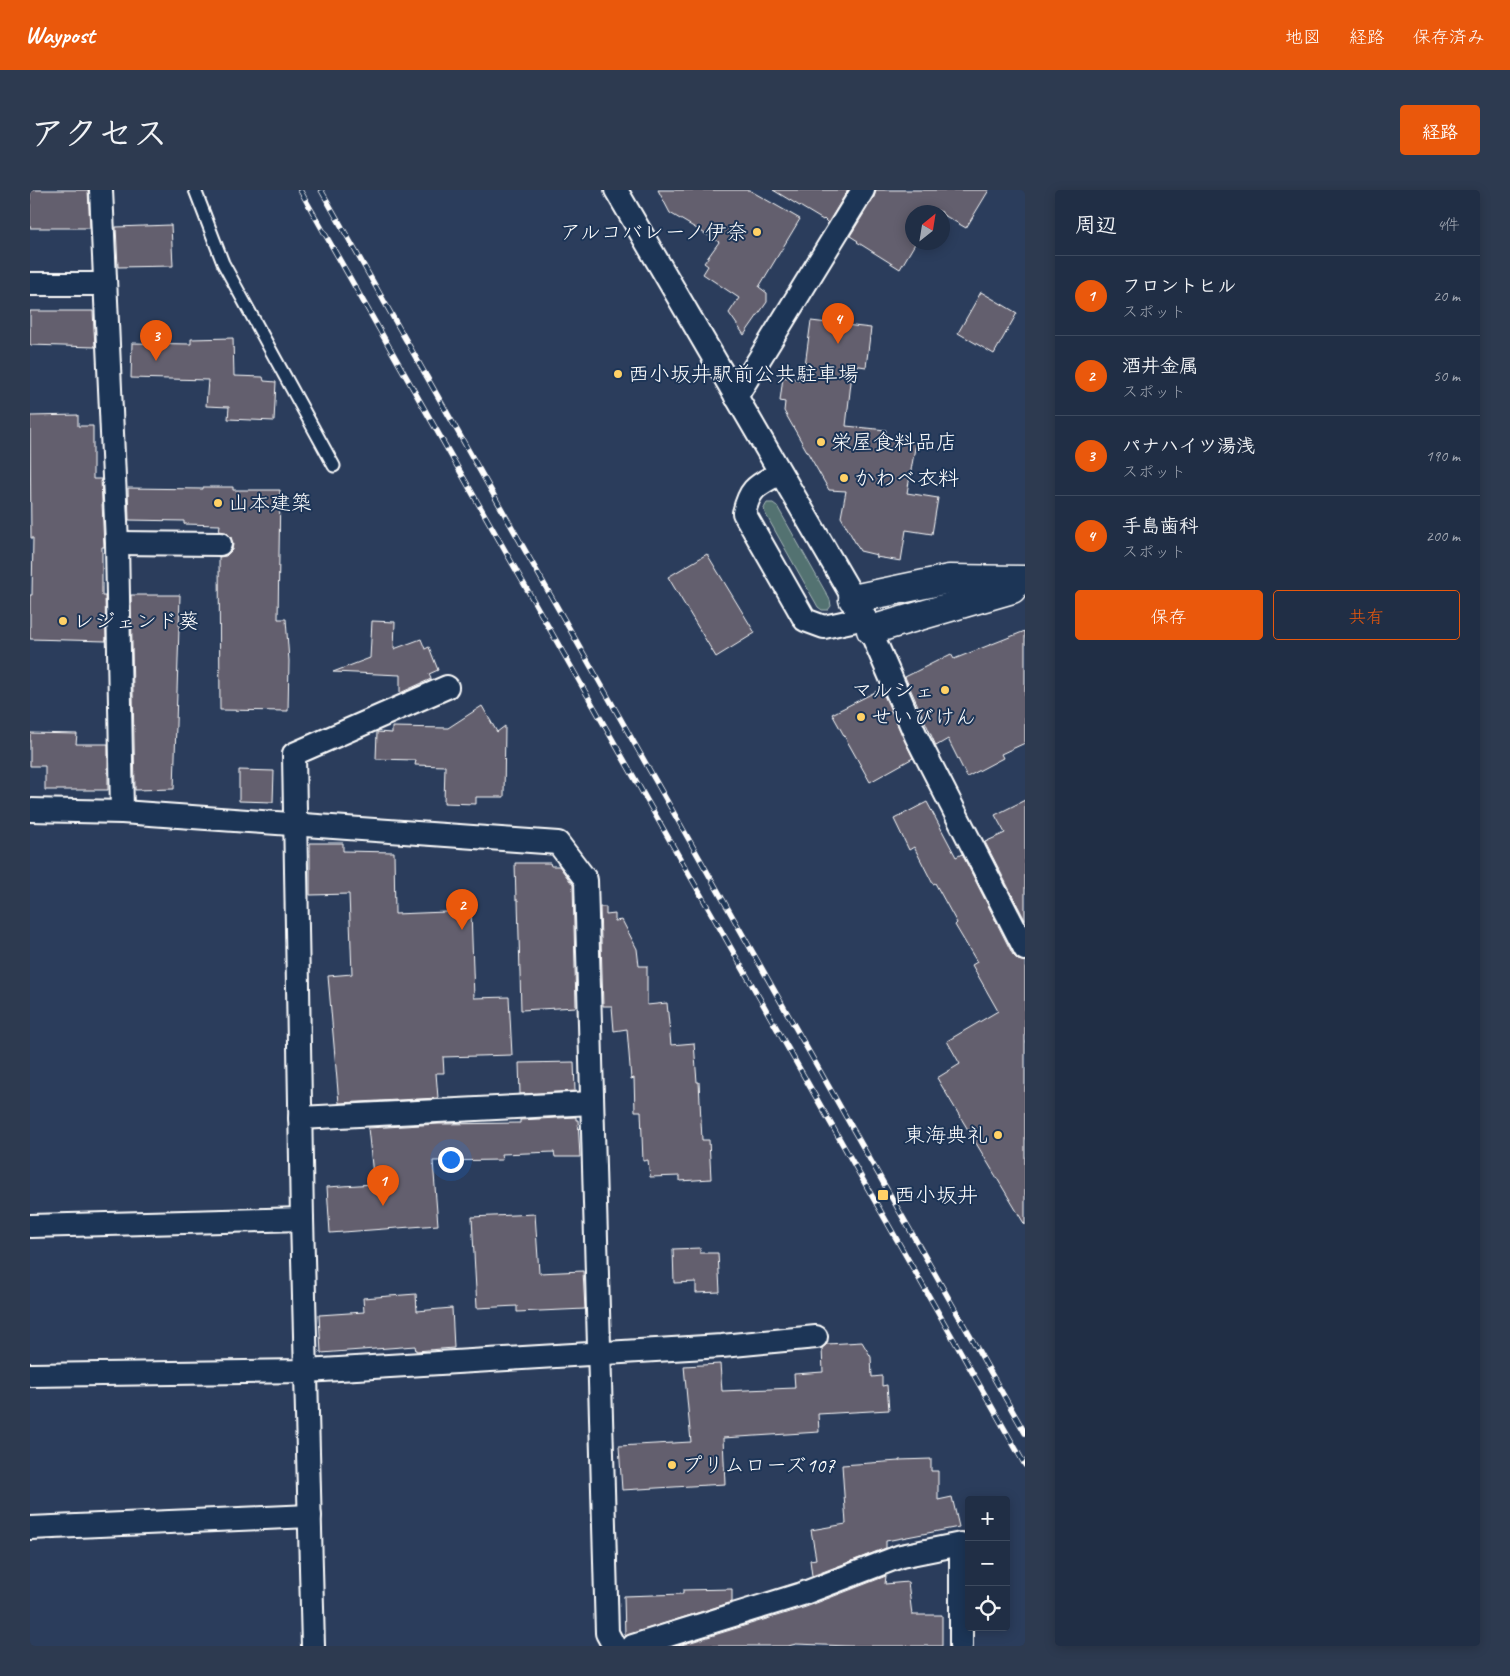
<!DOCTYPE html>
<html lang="ja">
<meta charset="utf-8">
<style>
body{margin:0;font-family:Caveat,"Klee One",sans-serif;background:#2d3a50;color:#f1f3f6}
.controls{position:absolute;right:15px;bottom:15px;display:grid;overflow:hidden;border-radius:5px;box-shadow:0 2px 12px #0003}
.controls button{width:45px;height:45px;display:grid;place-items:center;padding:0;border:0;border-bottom:1px solid #3d4a5e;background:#202e45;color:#f1f3f6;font:25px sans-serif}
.compass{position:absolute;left:875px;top:15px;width:45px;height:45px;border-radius:50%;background:#202e45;box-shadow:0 2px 12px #0003;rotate:30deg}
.you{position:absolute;left:420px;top:969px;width:18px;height:18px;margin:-12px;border:4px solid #fff;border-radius:50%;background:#1a73e8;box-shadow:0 0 0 8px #1a73e833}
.badge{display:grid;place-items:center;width:32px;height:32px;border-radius:50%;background:#ea580c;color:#fff;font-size:16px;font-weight:700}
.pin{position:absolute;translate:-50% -41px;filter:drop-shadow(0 1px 2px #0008)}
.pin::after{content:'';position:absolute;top:26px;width:18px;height:15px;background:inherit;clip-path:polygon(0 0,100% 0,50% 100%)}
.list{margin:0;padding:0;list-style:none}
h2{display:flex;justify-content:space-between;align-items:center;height:65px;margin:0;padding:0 20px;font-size:21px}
h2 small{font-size:16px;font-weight:400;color:#a2a8b3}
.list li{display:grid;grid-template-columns:32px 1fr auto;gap:15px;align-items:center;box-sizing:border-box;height:80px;padding:0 20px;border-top:1px solid #3d4a5e}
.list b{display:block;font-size:19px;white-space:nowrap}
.list p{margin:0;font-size:16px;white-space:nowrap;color:#a2a8b3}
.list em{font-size:16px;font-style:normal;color:#a2a8b3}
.actions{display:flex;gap:10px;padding:15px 20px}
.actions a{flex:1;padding:11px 0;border:1px solid #ea580c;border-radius:5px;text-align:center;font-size:18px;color:#ea580c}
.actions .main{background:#ea580c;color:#fff}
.icon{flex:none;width:28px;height:28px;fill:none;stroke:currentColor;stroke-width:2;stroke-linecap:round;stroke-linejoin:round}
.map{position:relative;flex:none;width:995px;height:1456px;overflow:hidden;border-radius:5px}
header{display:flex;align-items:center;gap:30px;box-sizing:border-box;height:70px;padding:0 25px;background:#ea580c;color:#fff}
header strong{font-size:24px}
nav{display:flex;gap:28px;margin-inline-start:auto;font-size:18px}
.intro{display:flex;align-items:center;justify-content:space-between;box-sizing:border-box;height:120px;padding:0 30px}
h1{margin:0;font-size:35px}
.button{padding:12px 22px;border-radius:5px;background:#ea580c;color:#fff;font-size:18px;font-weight:700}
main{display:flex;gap:30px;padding:0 30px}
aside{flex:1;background:#202e45;border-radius:5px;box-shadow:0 2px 12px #0003}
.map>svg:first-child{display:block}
.green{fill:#527271;stroke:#a8b8b8}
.building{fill:#635f6e;stroke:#fff}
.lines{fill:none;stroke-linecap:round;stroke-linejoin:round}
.service-casing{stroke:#fff;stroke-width:15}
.minor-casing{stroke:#fff;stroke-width:26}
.tertiary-casing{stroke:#fff;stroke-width:31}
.service{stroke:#1d3557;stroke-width:11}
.minor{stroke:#1d3557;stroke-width:22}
.tertiary{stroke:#1d3557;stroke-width:28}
.rail-casing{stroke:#fff;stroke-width:5.5}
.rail{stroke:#1d3557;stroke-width:4;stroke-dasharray:11;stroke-linecap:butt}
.poi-dot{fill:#ffd166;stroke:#1d3557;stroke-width:2}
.labels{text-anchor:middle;stroke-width:4;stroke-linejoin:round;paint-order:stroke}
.poi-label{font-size:21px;fill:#fff;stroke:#1d3557;text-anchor:start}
</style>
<header>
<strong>Waypost</strong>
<nav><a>地図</a><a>経路</a><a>保存済み</a></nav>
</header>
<div class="intro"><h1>アクセス</h1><a class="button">経路</a></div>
<main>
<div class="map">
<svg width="995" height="1456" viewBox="0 0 995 1456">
<rect width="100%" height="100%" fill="#2b3d5c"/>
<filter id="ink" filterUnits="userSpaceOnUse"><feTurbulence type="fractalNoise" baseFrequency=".02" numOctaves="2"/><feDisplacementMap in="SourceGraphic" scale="10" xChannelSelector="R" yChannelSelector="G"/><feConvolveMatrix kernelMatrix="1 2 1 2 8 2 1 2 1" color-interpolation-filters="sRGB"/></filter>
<g filter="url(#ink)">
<!-- green -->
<polygon class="green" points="737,313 743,313 747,316 800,410 801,416 798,420 792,420 788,417 735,323 734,318"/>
<!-- building -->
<g class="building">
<polygon points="0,0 58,0 60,38 0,38"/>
<polygon points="628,0 719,0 770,29 729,97 737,103 737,112 714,145 699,123 709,108 673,84 678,76 674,73 689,52 640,23"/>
<polygon points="743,0 818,0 798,33 794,29 793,30"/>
<polygon points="846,0 959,0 936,38 912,24 912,22 906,20 904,22 882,22 882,52 886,52 870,79 827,52 828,51 820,46 844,7"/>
<polygon points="141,35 143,76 88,77 86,37"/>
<polygon points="951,102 987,123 964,164 928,143"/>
<polygon points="0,121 63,121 65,157 0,155"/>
<polygon points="781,131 841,138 836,177 823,175 816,236 856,240 855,247 886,252 877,303 908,308 902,344 876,340 871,371 846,367 847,365 830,361 811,327 816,301 799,300 754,221 755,212 750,211 753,187 773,190"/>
<polygon points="203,148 204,186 233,187 234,191 246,192 244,231 198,229 199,217 176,216 178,190 101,188 102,153 161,154 161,149"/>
<polygon points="48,225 48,236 63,236 63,289 71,289 74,357 72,357 72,406 75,406 76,451 0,449 0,405 2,405 3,348 1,348 0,226"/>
<polygon points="173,297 203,297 203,300 250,300 248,429 256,429 259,471 258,521 190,520 189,367 196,366 202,360 203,354 201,347 196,342 189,341 190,335 154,334 154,331 99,330 98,298 173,299"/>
<polygon points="677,364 725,443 686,467 638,387"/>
<polygon points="101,405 150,405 144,599 105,600"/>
<polygon points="342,431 365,432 364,459 391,449 395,459 399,457 408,480 399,484 401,489 370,503 370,485 303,482 340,468"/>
<polygon points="995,441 995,553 971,564 973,568 937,587 918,549 906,556 875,487 921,464 924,469"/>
<polygon points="851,499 883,568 840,592 802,524"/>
<polygon points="452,516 467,542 475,536 474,607 446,607 446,614 414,613 415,576 385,575 386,570 346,569 347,542 362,543 362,537 418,538"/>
<polygon points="0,543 47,544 46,554 78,554 78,600 15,600 15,576 0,576"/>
<polygon points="209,580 244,581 243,612 209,611"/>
<polygon points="995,610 995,730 955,652 975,643 965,625"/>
<polygon points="897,612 926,667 932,664 983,765 988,770 995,772 995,1035 907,888 930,874 917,851 968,821 942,775 947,772 925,735 927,733 905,693 903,694 884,657 879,660 864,629"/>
<polygon points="280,653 313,653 313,661 364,662 365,724 441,721 444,808 479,807 482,865 413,867 414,883 406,883 408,908 309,913 298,786 322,784 319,704 280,705"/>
<polygon points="485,673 520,673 521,676 529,676 543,695 546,817 491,820 488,710 486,710"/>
<polygon points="570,717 576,717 576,725 585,724 585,731 592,730 607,759 609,776 617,776 617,815 637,813 641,855 664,853 667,892 669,892 672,950 679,950 681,989 650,991 650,986 620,987 618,970 613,971 611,921 605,921 604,888 601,889 597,839 584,841 582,816 573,816"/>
<polygon points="544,872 545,901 490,904 489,873"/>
<polygon points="546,927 546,930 548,930 550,967 525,967 524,962 471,964 472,970 403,971 408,1035 300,1043 297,997 344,994 338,938 409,934 490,933 490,930"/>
<polygon points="505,1024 509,1083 553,1081 555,1119 487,1122 487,1116 447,1118 442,1027"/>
<polygon points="670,1058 670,1063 688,1063 690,1102 666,1103 666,1092 644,1093 643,1059"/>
<polygon points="386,1104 387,1121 422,1118 424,1158 386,1161 385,1156 291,1163 289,1125 334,1122 333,1108"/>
<polygon points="832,1152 841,1167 842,1187 852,1186 852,1196 857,1195 859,1220 788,1224 789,1242 693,1248 695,1294 592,1300 589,1256 661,1252 654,1176 690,1174 692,1201 765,1198 764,1184 793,1182 792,1158 797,1154"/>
<polygon points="901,1269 901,1281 908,1281 908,1310 922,1307 929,1337 856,1351 856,1358 782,1386 780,1370 786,1369 781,1340 816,1334 812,1275 869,1271 869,1270"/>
<polygon points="856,1386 855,1394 878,1392 882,1425 912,1425 912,1456 819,1456 766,1454 758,1456 648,1456 776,1417"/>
<polygon points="702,1399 702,1412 595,1446 594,1406 653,1404 653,1400"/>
</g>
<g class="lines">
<!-- service casing -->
<g class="service-casing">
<polyline id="service" points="165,0 193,73 304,276"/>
</g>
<!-- minor casing -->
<g class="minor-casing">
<g id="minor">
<polyline points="71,0 87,353 92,622"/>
<polyline points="586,0 835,428 886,546 995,759"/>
<polyline points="0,94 75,94"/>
<polyline points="706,207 833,0"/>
<path d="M750,283C727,296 720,297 714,323L775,430L794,437L835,428"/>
<polyline points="87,353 190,354"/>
<polyline points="0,620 92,622 528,653 556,690 577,1443 584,1456"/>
<polyline points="270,928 562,913"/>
<polyline points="0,1036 272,1029"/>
<polyline points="0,1185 276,1181 692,1156 786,1147"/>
<polyline points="0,1338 280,1326"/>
<polyline points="283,1456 272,1029 264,564 417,497"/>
<polyline points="603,1456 772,1404 871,1366 931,1354 931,1456"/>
</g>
</g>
<!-- tertiary casing -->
<g class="tertiary-casing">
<g id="tertiary">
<polyline points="823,409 919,389 995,390"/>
<polyline points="841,440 982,399"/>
</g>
</g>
<!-- service -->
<use href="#service" class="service"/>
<!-- minor -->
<use href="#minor" class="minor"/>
<!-- tertiary -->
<use href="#tertiary" class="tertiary"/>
<!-- rail casing -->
<g class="rail-casing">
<g id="rail">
<polyline points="270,0 995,1275"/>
<polyline points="291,0 995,1243"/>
</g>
</g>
<!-- rail -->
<use href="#rail" class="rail"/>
</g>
</g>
<!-- markers -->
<g class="poi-dot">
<circle cx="727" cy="42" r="5"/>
<circle cx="588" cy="184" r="5"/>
<circle cx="791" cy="252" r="5"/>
<circle cx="814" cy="288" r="5"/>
<circle cx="188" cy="313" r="5"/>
<circle cx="33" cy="431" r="5"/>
<circle cx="915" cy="500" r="5"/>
<circle cx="831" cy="527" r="5"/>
<circle cx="968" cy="945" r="5"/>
<rect x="847" y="999" width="12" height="12" rx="2.5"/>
<circle cx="642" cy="1275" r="5"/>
</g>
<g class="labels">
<!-- poi labels -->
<g class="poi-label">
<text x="717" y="49" text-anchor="end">アルコバレーノ伊奈</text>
<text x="598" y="191">西小坂井駅前公共駐車場</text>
<text x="801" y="259">栄屋食料品店</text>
<text x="824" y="295">かわべ衣料</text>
<text x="198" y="320">山本建築</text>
<text x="43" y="438">レジェンド葵</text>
<text x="905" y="507" text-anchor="end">マルシェ</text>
<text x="841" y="534">せいびけん</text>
<text x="958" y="952" text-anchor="end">東海典礼</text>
<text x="864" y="1012">西小坂井</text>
<text x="652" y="1282">プリムローズ107</text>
</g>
</g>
</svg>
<div class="controls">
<button>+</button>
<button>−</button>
<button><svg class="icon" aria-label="locate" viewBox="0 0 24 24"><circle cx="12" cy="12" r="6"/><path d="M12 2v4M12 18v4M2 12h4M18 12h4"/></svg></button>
</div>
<svg class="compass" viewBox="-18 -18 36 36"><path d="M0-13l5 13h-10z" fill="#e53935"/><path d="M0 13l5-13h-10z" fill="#a2a8b3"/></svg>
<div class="you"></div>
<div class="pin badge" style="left:353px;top:1016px">1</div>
<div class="pin badge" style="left:432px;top:740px">2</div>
<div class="pin badge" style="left:126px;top:171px">3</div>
<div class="pin badge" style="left:808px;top:154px">4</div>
</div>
<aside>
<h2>周辺<small>4件</small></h2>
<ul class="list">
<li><span class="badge">1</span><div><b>フロントヒル</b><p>スポット</p></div><em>20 m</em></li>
<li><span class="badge">2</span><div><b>酒井金属</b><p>スポット</p></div><em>50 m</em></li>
<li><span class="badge">3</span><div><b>パナハイツ湯浅</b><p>スポット</p></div><em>190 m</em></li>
<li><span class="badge">4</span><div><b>手島歯科</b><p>スポット</p></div><em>200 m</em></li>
</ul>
<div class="actions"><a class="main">保存</a><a>共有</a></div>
</aside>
</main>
